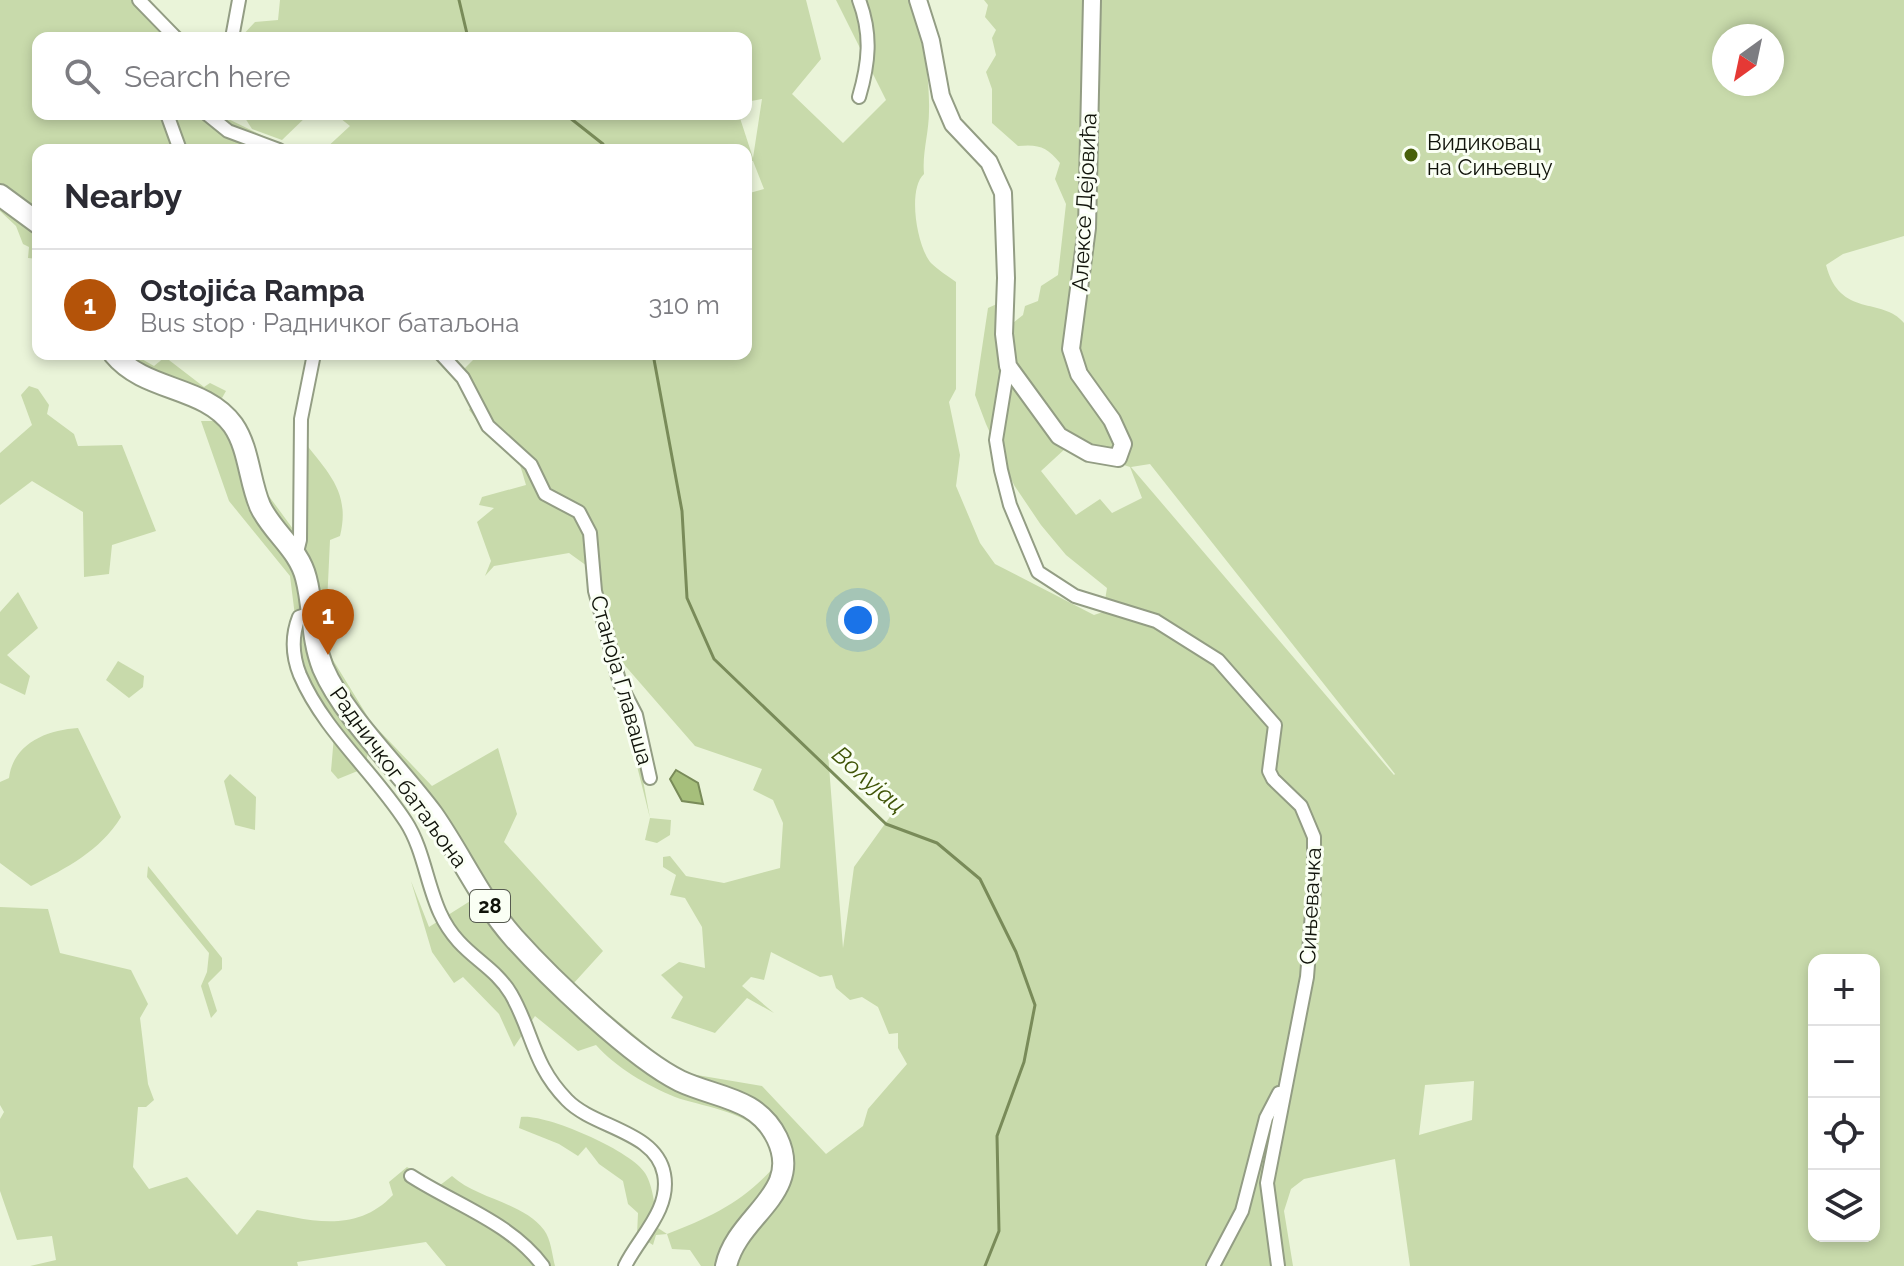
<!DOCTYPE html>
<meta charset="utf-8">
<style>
body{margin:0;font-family:Raleway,sans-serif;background:#f2f2f3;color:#2b2b33}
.controls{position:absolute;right:24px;bottom:24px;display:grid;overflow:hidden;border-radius:16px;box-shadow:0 4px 12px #0003}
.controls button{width:72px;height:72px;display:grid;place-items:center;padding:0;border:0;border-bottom:2px solid #e1e1e2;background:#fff;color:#2b2b33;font:40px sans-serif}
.compass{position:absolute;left:1712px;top:24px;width:72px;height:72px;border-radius:50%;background:#fff;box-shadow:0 4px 12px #0003;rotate:213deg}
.you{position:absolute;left:858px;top:620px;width:28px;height:28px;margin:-20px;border:6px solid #fff;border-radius:50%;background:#1a73e8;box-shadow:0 0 0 12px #1a73e833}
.badge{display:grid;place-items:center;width:52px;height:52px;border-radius:50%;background:#b45309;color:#fff;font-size:26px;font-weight:700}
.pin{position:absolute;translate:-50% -66px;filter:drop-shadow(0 2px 4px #0008)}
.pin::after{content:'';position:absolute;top:42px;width:28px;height:24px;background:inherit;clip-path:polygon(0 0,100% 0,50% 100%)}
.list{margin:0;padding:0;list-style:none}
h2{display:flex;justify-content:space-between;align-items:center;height:104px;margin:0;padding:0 32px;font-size:34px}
h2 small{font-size:26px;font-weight:400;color:#7c7c81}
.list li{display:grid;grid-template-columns:52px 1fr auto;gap:24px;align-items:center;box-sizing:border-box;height:112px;padding:0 32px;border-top:2px solid #e1e1e2}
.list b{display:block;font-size:30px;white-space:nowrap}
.list p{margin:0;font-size:26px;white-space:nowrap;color:#7c7c81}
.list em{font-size:26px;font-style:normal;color:#7c7c81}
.icon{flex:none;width:44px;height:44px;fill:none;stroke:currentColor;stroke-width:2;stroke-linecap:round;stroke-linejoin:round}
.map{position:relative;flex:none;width:1904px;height:1266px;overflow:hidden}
.search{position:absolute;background:#fff;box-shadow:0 4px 12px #0003;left:32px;top:32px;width:720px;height:88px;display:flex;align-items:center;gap:20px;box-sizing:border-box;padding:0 28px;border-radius:16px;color:#7c7c81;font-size:30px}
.panel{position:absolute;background:#fff;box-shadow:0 4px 12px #0003;left:32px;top:144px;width:720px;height:216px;border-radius:16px}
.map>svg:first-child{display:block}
.green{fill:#c8daab;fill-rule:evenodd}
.water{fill:#a6bf7b;stroke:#798b59;stroke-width:2}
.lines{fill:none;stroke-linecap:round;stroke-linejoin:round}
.stream{stroke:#798b59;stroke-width:3}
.minor-casing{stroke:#939d84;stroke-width:16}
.tertiary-casing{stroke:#939d84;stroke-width:20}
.primary-casing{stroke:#939d84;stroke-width:24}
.minor{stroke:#fff;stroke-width:12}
.tertiary{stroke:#fff;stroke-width:16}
.primary{stroke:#fff;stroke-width:20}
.poi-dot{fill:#48600b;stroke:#fafff4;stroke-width:3}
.labels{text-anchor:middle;stroke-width:6;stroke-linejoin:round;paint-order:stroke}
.shield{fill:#fafff4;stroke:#565a50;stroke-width:2}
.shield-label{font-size:20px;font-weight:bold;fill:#10130a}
.poi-label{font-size:22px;fill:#10130a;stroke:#fafff4;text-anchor:start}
.street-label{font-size:22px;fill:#10130a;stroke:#fafff4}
.water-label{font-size:24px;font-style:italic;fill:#3f5406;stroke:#fafff4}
</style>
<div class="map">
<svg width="1904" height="1266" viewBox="0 0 1904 1266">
<rect width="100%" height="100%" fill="#eaf4d9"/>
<!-- green -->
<g class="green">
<polygon points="0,0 142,0 183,33 185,38 38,38 38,114 218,114 292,150 38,150 38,212 0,184"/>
<path d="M280,0H806L821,59L792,94L843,143L886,100L836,0H909C923,26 930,81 929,111C929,133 922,152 924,174C907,189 917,247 931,263C938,270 948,276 956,282V389L949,402L960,455L956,486L980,543L995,564L1094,615L1103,612L1107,588L1066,555L1041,525L1014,485L986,424L975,395L988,308L999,303L1009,326L1023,315L1025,306L1038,301L1041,286L1058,275L1066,204L1055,179L1060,163C1047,147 1039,144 1018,146L992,123V89L986,72L996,55L992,38L996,30L985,17L988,5L984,0H1904V236L1843,254L1826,265C1840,319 1882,296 1904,323V1266H1410L1395,1159L1304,1179L1291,1189L1284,1211L1293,1266H732L750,1229L740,1217L718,1266H701L690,1250L672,1249L667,1234L656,1235L653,1245L637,1235L638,1213L628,1204L623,1181L599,1164L586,1147L578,1156L559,1144L519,1128L521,1117C545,1113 632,1151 645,1173C654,1187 655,1212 658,1228L667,1234C709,1218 743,1202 773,1168C772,1161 773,1149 770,1143C755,1112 703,1107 675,1097C648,1086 615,1067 596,1045L578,1051L535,1016L514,1047L499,1014L463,977L454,983L432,952L411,881L429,927L475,898L369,747L365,768L338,779L331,771L334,736L291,660L295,616L290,576L229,501L201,421H216L231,443L248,509L286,555L279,522L260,484L296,533L302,439C327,472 351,491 340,536L330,540L325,647L371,722L432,786L498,748L517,814L504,842L603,951L573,984L679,1072L762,1086L826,1154L863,1126L868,1109L907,1064L898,1048V1033L889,1034L878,1007L862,997L850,1000L836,988L832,975L820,977L771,952L764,980L751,977L742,986L774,1013L747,998L715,1033L671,1018L683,997L661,975L679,962L705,968L702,927L685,898L670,895L676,875L663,867V857L670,856L686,876L724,883L780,868L783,823L773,800L753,790L762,769L695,746L621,661L650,818L671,820L670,835L657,843L645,840L650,818L587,566L569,553L494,566L485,576L491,561L477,522L494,508L479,505L482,497L526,485C520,465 517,445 493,441L469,410L472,404L457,376L479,354H746V194L764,189L753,161H746V150H324L350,126L335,114H721L739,115L753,158L762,99L746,102V38H240L255,22L278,20ZM1724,36H1772V84H1724ZM1067,447L1130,467L1142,498L1112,513L1100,499L1076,515L1041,471ZM1150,464L1395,774L1394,775L1131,467ZM828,753L861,769L902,800L854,867L843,948ZM1814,960H1874V1236H1814ZM1474,1081L1472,1120L1419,1135L1425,1085Z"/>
<polygon points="249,114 309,114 282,140 252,129 245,118"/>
<polygon points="0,200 38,230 38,259 28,258 29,247 23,244 16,226 0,211"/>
<path d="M124,354H133L154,366L165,357L204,387L210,383L226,391L222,398C188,385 153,375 124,354Z"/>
<polygon points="29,386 38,389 49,405 47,414 74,434 78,446 122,445 156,531 112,545 109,574 84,577 83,512 32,481 0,505 0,453 32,425 21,395"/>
<polygon points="18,592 38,628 7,655 30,676 25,695 0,683 0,612"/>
<polygon points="118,661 144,676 143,687 129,698 106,680"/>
<path d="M78,728L121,817C100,851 67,868 31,886L0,863V782L9,778C13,744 46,730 78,728Z"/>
<polygon points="230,774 256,797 255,830 235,825 224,781"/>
<polygon points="148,866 222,958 222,969 208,983 217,1011 211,1018 201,986 207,972 209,953 147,877"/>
<path d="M0,907L48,909L60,953L131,970L148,1004L140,1018L148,1084L154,1100L146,1107H138L133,1167L149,1189L187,1177L237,1235L257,1210C306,1219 354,1236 393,1195L389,1182L407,1167L439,1186L452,1176C477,1199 523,1202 544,1230C551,1239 552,1255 555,1266H446L426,1242L297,1262L298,1266H30L56,1260L52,1236L17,1240L0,1191V1119L4,1112L0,1105Z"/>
</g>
<!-- water -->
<polygon class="water" points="676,770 698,783 703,804 682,801 670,779"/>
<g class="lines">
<!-- stream -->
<g class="stream">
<polyline points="459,0 468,38"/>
<polyline points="565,114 603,144 604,150"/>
<polyline points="653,354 682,511 687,598 714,659 886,824 937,843 980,879 1016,952 1035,1005 1024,1062 997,1136 999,1231 985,1266"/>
</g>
<!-- minor casing -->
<g class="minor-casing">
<g id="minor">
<polyline points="139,0 176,38"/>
<path d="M859,0C872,34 869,63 859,97"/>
<polyline points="232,38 239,0"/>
<polyline points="167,114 180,150"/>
<polyline points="207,114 228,131 279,150"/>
<polyline points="441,354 463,378 488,426 531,465 545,494 579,512 590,533 595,591 620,684 636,715 650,778"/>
<polyline points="1008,366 996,440 1001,470 1010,505 1038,572 1075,596 1156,621 1218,660 1275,725 1269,771 1273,779 1301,806 1314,837 1314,887 1307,977 1267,1183 1278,1266"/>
<polyline points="296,556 300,540 301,419 314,354"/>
<path d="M311,613L299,617C291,637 292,655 300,675C324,731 374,772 406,822C423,848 427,885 440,913C459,955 492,962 511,994C533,1032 532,1064 567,1100C594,1128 656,1131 664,1174C671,1210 639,1237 625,1266"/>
<path d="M411,1176C456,1205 510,1222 543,1266"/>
<polyline points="1213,1266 1242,1211 1266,1118 1279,1093"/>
</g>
</g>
<!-- tertiary casing -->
<g class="tertiary-casing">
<polyline id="tertiary" points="918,0 931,41 941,96 953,124 989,162 1003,193 1006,278 1004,334 1008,366 1059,436 1089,453 1118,458 1123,444 1112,420 1079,374 1071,349 1087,228 1092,0"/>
</g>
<!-- primary casing -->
<g class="primary-casing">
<g id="primary">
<polyline points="0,195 38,223"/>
<path d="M114,354C145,392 204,385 233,425C249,448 249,480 260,506C272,532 299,549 306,578C314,608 311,638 323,668C344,717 400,770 433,815C461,855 481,901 514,938C550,978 633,1058 680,1081C716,1098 757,1097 777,1138C804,1194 737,1215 726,1266"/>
</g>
</g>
<!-- minor -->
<use href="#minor" class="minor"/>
<!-- tertiary -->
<use href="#tertiary" class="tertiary"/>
<!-- primary -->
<use href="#primary" class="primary"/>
</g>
<!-- markers -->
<circle class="poi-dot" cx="1411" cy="155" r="8"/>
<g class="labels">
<!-- shield labels -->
<rect class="shield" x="470" y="890" width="40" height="32" rx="6"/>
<g class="shield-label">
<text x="490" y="913">28</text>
</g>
<!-- poi labels -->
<g class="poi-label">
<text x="1427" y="150">Видиковац<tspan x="1427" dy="25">на Сињевцу</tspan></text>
</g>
<!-- street labels -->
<g class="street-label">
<text transform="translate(1084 202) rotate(-87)" y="8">Алексе Дејовића</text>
<text transform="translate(622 680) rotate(74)" y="8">Станоја Главаша</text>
<text transform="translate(399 777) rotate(54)" y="8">Радничког батаљона</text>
<text transform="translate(1310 906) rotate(-87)" y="8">Сињевачка</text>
</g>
<!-- water labels -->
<g class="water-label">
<text transform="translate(869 780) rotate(41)" y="8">Волујац</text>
</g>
</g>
</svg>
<div class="controls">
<button>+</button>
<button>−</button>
<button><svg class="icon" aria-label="locate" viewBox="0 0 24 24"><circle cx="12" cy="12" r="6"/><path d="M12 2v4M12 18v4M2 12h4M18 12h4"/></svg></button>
<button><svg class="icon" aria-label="layers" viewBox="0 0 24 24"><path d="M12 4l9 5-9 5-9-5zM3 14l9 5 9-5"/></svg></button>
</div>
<svg class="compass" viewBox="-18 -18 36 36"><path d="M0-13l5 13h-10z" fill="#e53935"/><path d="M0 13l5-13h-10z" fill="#7c7c81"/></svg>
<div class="you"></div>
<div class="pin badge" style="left:328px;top:655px">1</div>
<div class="search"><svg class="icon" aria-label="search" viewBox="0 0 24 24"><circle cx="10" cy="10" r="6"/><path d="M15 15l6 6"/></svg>Search here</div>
<section class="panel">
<h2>Nearby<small></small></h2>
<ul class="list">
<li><span class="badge">1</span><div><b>Ostojića Rampa</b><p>Bus stop · Радничког батаљона</p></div><em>310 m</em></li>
</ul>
</section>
</div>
